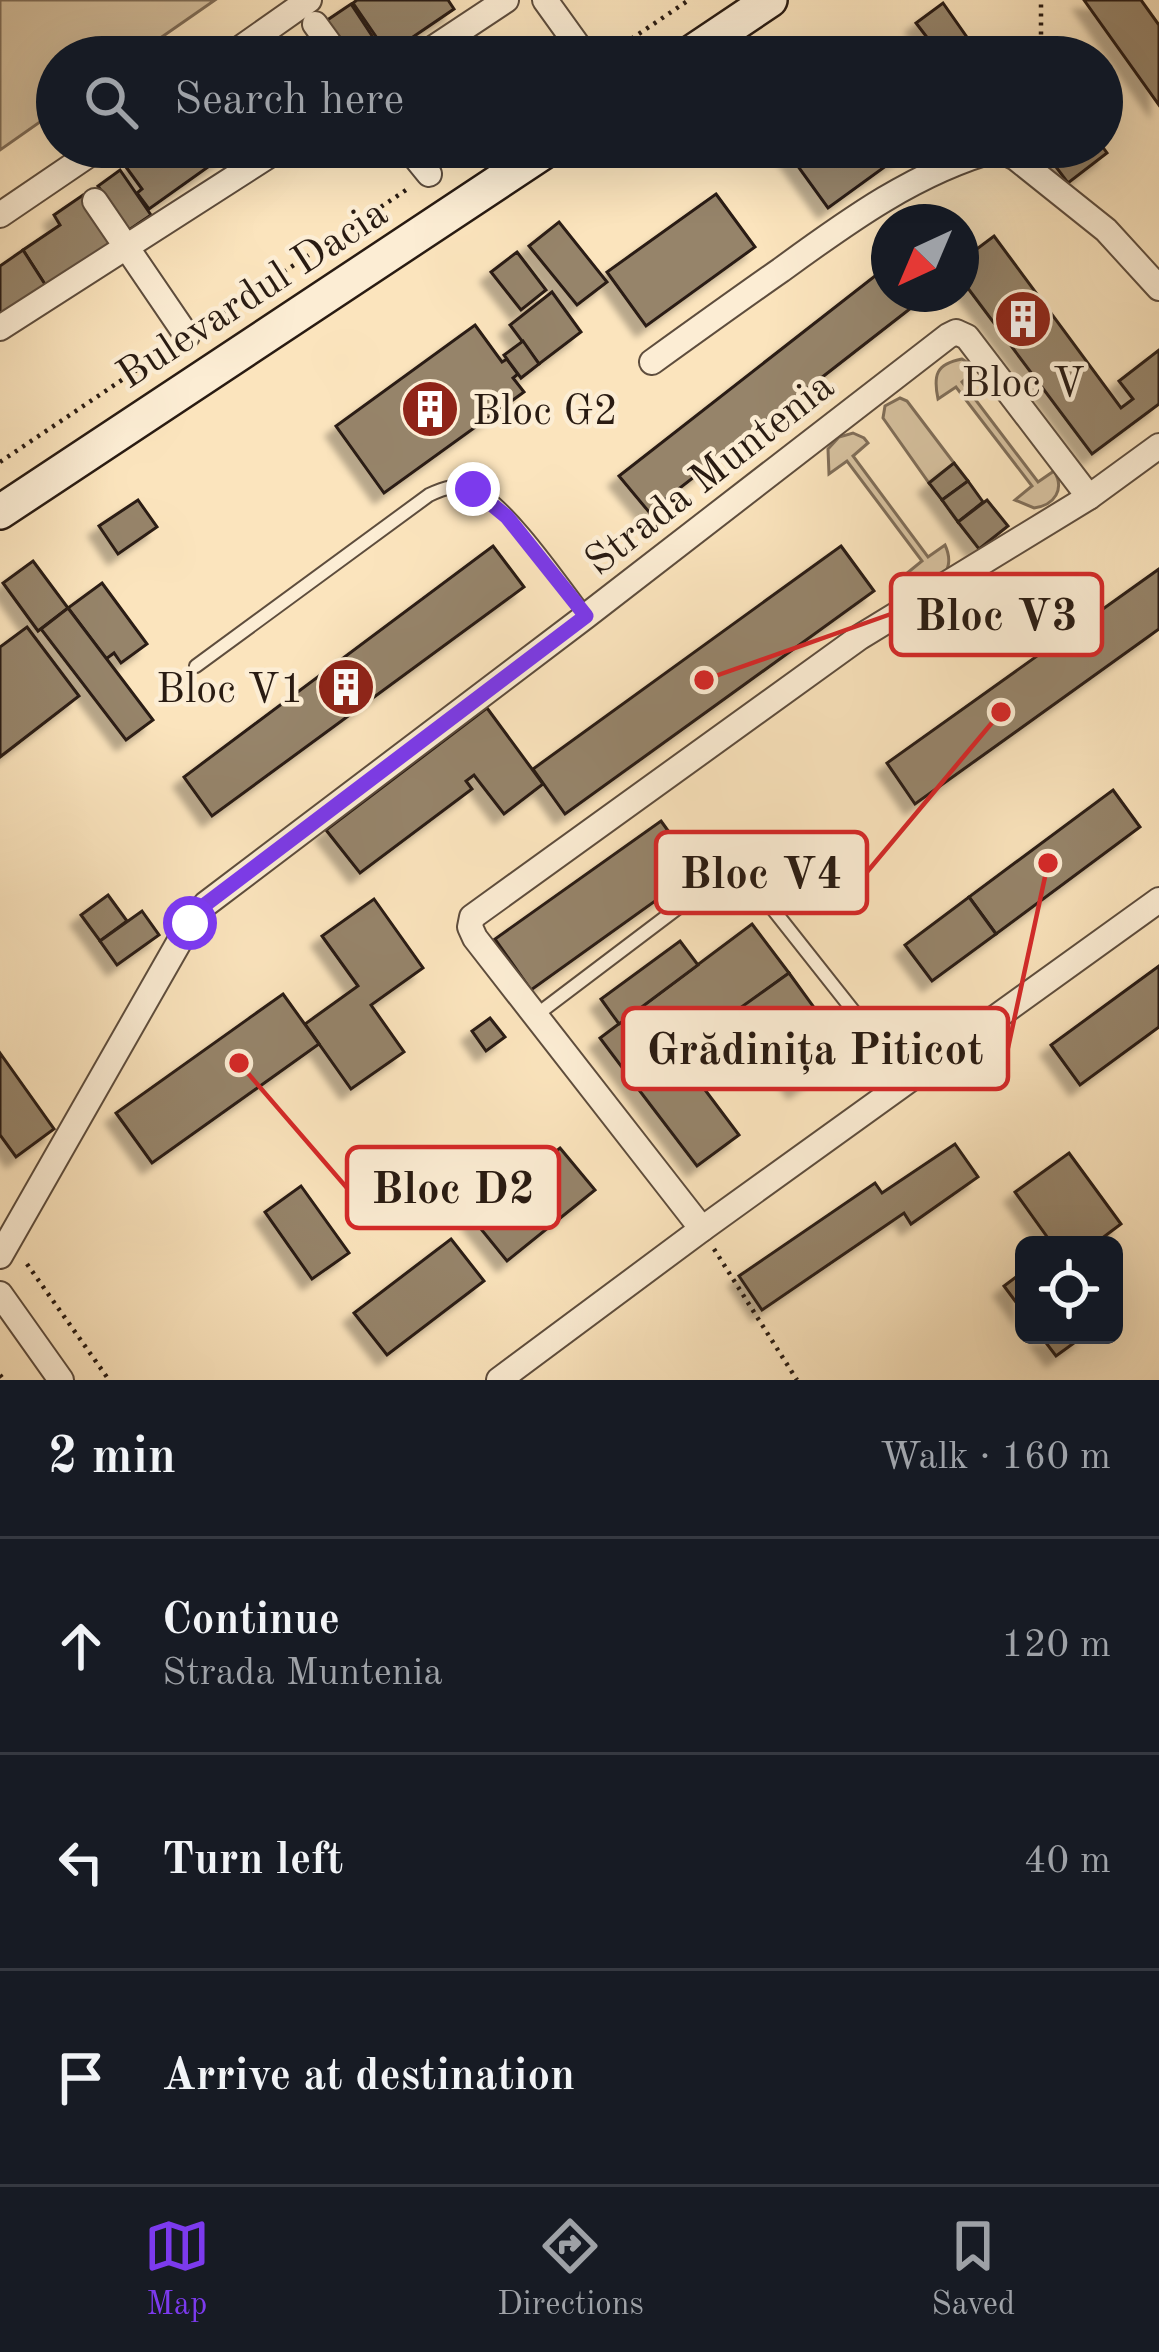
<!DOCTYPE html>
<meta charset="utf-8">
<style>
body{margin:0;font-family:"Old Standard TT",serif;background:#20242c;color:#f1f3f6}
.controls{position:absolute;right:36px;bottom:36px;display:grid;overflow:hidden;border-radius:18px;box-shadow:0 12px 48px #0002}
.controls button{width:108px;height:108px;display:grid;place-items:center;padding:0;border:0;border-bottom:3px solid #363941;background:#171b24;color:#f1f3f6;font:60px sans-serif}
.compass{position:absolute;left:871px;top:204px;width:108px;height:108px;border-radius:50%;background:#171b24;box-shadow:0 12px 48px #0002;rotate:224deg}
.stop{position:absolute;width:36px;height:36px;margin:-27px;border:9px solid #7c3aed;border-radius:50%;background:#fff}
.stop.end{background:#7c3aed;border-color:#fff;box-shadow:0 3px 12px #0008}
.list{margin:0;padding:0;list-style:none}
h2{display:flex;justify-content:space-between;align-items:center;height:156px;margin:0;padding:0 48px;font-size:51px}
h2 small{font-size:39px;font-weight:400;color:#9ea1a6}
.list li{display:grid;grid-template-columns:78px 1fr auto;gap:36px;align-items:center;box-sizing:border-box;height:216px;padding:0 48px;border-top:3px solid #363941}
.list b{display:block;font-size:45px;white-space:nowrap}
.list p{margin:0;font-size:39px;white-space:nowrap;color:#9ea1a6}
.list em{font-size:39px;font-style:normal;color:#9ea1a6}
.icon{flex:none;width:66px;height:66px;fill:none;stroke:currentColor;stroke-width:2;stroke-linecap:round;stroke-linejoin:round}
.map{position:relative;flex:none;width:1159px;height:1380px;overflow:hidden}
.search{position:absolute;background:#171b24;box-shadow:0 12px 48px #0002;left:36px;right:36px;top:36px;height:132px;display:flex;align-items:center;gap:30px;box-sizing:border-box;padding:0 42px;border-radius:66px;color:#9ea1a6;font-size:45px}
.sheet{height:804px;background:#171b24}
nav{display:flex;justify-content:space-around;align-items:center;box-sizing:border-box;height:168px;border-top:3px solid #363941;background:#171b24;font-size:33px;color:#9ea1a6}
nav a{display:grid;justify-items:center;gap:6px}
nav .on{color:#7c3aed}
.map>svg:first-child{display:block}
.green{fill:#d7c2a0;stroke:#806e59;stroke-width:3}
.building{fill:#96846b;stroke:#291b12;stroke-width:3;filter:url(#shadow)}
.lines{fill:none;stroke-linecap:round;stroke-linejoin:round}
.lane-casing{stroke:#5e4d3d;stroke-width:16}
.street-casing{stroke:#5e4d3d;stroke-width:28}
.secondary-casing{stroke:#291b12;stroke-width:38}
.path{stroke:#291b12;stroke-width:4.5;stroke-dasharray:3 6;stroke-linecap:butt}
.lane{stroke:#fcedd4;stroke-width:12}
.street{stroke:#fcedd4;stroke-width:24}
.secondary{stroke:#fcedd4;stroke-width:33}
.route{stroke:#7c3aed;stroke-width:15}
.labels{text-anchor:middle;stroke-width:9;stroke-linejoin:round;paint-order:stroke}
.street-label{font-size:42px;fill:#291b12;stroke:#fcedd4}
.poi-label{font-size:42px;fill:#291b12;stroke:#fcedd4}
.leader{fill:none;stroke:#d62828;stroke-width:4.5}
.callout-dot{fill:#d62828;stroke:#fcedd4;stroke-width:4.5}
.callout{fill:#fcedd4;stroke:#d62828;stroke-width:4.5}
.callout-label{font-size:45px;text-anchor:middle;font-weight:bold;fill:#291b12}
</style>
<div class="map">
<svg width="1159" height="1380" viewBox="0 0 1159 1380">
<defs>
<filter id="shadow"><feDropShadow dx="-10" dy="10" stdDeviation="3" flood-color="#0004"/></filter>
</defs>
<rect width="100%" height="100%" fill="#fbe4bd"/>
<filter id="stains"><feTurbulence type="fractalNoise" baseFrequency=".00167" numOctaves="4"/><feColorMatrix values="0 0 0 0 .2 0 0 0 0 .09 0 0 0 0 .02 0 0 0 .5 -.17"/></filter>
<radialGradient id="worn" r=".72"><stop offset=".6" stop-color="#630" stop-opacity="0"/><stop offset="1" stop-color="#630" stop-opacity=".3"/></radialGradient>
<!-- green -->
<g class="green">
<polygon points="0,0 215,0 133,57 57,57 57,110 0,150"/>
<path d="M962,359L977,369L962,382L1038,482L1054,471C1065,489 1055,505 1034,508L1015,500L1032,486L956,387L938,399C933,375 936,364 962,359Z"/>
<polygon points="900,398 907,401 954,463 929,483 883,418 885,406"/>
<path d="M853,433L864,438L868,443L853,456L928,557L945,545C959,575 931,593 906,574L922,561L847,461L829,474L828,449L839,437Z"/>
</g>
<!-- building -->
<g class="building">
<polygon points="357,0 448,0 454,9 388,54 353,3"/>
<polygon points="1084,0 1141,0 1159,25 1159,105"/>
<polygon points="943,3 971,43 952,57 942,57 916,23"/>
<polygon points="351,4 386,57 343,57 320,25"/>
<polygon points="315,33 332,57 281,57"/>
<polygon points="1102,146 1107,153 1068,183 1041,147"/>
<polygon points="155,147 236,147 149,209 137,193 142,189 126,167"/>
<polygon points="784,147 912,147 828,208"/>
<polygon points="120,170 151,215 123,234 112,206 98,186"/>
<polygon points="716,194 755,247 646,326 607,272"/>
<polygon points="83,195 116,243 48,289 23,250 60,225 54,215"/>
<polygon points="559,222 607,282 577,305 529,246"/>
<polygon points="994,236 1121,408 1133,399 1119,381 1159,350 1159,404 1092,454 961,279 961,261"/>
<polygon points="23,250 48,289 0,322 0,266"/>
<polygon points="517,252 546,290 521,310 491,272"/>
<polygon points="889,265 889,294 929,294 649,512 619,476"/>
<polygon points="552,292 581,332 539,364 510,325"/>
<polygon points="475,325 502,362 507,359 518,374 513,378 524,392 384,493 336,426"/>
<polygon points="523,341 539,364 521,378 504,355"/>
<polygon points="954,463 968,481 942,500 929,483"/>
<polygon points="968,481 983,502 958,522 942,500"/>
<polygon points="138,500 157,527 118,554 99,526"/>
<polygon points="987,500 1008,526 979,549 958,522"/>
<polygon points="493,546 524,587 212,816 184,777"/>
<polygon points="841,546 874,591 565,814 533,769"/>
<polygon points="33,561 68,608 38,631 3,583"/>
<polygon points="1159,569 1159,629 915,804 887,763"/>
<polygon points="102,583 147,644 121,663 114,653 106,659 68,608"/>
<polygon points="68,608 153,720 126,740 41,629"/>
<polygon points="27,627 79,696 0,757 0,647"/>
<polygon points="487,708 543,784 504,814 474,775 466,781 472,789 360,873 326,830"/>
<polygon points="1113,790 1140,827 996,934 969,897"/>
<polygon points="661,821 697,871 531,990 495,939"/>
<polygon points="108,895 127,921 100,941 81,915"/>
<polygon points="969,897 996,934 932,981 905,945"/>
<polygon points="374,899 423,968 371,1005 404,1052 351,1089 305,1024 358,986 322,936"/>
<polygon points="142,911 159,935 117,965 100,941"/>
<polygon points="752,924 789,973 636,1086 600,1038"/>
<polygon points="680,941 698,965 619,1024 601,999"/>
<polygon points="1159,966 1159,1027 1080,1085 1051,1045"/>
<polygon points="789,973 847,1053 798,1088 740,1008"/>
<polygon points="283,994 319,1044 152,1163 116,1113"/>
<polygon points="490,1018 505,1037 486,1051 472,1031"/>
<polygon points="0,1053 54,1129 16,1157 0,1135"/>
<polygon points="678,1054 739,1135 697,1166 636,1086"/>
<polygon points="955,1144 978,1177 911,1224 904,1213 762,1310 739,1276 875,1183 882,1193"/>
<polygon points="560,1148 595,1190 507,1261 472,1218"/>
<polygon points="1069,1153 1121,1224 1093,1245 1053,1245 1015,1192"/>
<polygon points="301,1186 349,1253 312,1279 265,1212"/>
<polygon points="451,1239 484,1281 387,1355 354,1313"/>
<polygon points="1024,1271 1024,1313 1004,1286"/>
<polygon points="1040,1335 1085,1335 1056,1356"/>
</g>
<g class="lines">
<!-- lane casing -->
<g class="lane-casing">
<g id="lane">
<path d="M196,666L429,495C444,488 458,483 474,489C507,503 563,585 586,615"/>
<polyline points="535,1016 720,876 732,871 740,874 757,889 908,1080"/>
</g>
</g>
<!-- street casing -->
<g class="street-casing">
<g id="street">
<polyline points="545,0 586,57"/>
<polyline points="315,24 339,57"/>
<polyline points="228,57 309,0"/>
<polyline points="420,57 506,0"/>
<polyline points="407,147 429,174"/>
<polyline points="95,201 187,336"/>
<polyline points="0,215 100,147"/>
<polyline points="0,328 282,147"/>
<path d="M652,362C695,331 738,300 781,270C848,221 917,171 998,149L1016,158L1106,230L1159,288"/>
<polyline points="702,1229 475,938 470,927 472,917 860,637 1089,497 1159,446"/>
<polyline points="0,1256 190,923 206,904 586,616 948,336 956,332 967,337 1089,497"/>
<polyline points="0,1294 61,1380"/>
<polyline points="499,1380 702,1229 1159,900"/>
</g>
</g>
<!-- secondary casing -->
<g class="secondary-casing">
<g id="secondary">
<polyline points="685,57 770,0"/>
<polyline points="0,512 551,147"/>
</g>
</g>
<!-- path -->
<g class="path">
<polyline points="609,54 689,0"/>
<polyline points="1029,57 1041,43 1041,0"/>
<polyline points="449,161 470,147"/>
<polyline points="209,322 409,188"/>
<polyline points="0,462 165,351"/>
<polyline points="714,1249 797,1380"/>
<polyline points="27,1264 109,1380"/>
<polyline points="0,1375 4,1380"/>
</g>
<!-- lane -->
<use href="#lane" class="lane"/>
<!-- street -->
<use href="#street" class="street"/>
<!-- secondary -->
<use href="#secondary" class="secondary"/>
</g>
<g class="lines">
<!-- route -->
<polyline class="route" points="190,923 206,904 586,616 507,517 473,489"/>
</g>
<!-- icons -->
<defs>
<g id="building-disc" transform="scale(3)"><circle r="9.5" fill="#8f2418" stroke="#fcedd4"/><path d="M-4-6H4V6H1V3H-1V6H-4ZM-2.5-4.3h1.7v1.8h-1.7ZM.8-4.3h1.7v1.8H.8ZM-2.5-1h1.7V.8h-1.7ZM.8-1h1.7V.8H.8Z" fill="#fff"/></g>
</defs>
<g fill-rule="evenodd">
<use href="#building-disc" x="1023" y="319"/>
<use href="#building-disc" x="430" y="409"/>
<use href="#building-disc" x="346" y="687"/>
</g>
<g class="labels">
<!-- street labels -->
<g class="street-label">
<text transform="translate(251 292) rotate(-33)" y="15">Bulevardul Dacia</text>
<text transform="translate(708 472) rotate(-38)" y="15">Strada Muntenia</text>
</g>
<!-- poi labels -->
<g class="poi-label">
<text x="1023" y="396">Bloc V</text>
<text x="472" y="424" text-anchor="start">Bloc G2</text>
<text x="304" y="702" text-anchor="end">Bloc V1</text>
</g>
</g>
<!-- callouts -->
<path class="leader" d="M704 680L891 614M1001 712L867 872M1048 863L1008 1048M239 1063L347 1188"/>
<g class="callout-dot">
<circle cx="704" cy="680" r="12"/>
<circle cx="1001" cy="712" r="12"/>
<circle cx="1048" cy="863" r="12"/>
<circle cx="239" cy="1063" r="12"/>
</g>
<g class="callout">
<rect x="891" y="574" width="211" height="81" rx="12"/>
<rect x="656" y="832" width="211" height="81" rx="12"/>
<rect x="623" y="1008" width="385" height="81" rx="12"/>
<rect x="347" y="1147" width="212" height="81" rx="12"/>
</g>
<g class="callout-label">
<text x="996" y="630">Bloc V3</text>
<text x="761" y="888">Bloc V4</text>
<text x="815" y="1064">Grădinița Piticot</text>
<text x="453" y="1203">Bloc D2</text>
</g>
<rect width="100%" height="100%" filter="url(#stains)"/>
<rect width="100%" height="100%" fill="url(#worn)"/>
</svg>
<div class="controls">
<button><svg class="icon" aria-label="locate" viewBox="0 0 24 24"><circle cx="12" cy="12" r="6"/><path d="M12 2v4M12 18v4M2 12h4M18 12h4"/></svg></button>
</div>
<svg class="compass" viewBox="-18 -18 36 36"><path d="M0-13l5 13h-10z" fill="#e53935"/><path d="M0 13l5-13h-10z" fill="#9ea1a6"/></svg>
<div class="stop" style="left:190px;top:923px"></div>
<div class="stop end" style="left:473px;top:489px"></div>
<div class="search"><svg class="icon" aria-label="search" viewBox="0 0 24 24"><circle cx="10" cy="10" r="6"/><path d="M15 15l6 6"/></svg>Search here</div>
</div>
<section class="sheet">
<h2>2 min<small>Walk · 160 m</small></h2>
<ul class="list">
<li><svg class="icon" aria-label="ahead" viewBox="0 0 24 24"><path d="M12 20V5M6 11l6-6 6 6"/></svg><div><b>Continue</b><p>Strada Muntenia</p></div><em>120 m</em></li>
<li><svg class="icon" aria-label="left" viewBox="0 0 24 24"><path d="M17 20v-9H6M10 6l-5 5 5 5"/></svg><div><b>Turn left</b></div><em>40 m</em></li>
<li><svg class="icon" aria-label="arrive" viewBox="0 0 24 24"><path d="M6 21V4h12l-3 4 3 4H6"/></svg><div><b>Arrive at destination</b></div></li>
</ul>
</section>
<nav>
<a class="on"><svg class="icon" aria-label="map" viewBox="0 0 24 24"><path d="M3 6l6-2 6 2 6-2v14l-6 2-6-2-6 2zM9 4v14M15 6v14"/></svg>Map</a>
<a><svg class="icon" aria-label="directions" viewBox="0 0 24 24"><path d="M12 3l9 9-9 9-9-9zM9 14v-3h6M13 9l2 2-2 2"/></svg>Directions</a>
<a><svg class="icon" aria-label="saved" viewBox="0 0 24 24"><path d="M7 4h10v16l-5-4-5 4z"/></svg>Saved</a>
</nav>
